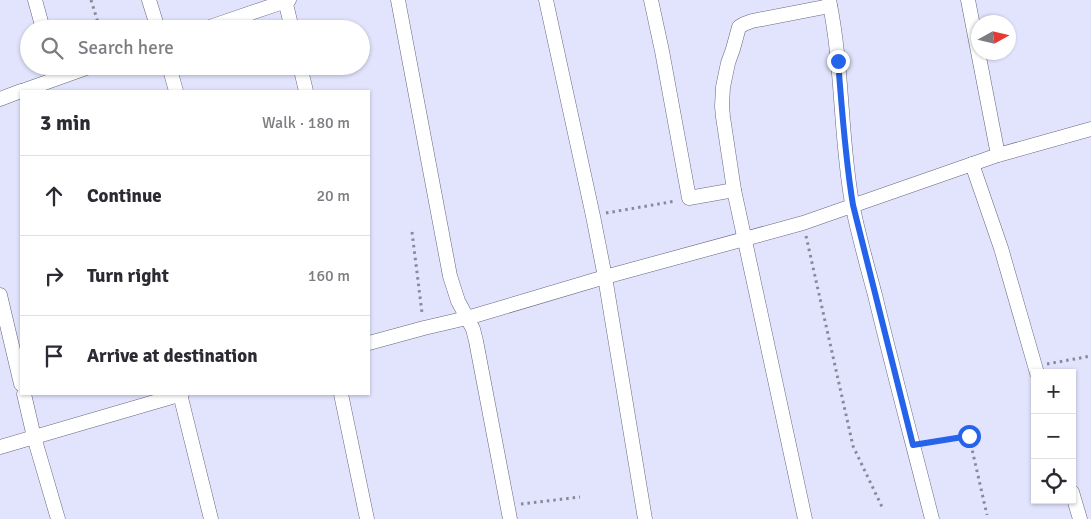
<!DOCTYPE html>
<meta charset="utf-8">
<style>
body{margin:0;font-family:Signika,sans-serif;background:#f7f7f7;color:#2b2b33}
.controls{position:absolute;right:15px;bottom:15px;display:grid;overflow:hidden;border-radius:0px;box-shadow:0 1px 4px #0004}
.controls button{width:45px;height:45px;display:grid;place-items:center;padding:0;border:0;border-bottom:1px solid #e1e1e2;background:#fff;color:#2b2b33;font:25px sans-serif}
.compass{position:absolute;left:971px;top:15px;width:45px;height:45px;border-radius:50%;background:#fff;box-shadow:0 1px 4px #0004;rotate:82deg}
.stop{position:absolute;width:15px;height:15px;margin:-11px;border:4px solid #2563eb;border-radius:50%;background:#fff}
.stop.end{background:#2563eb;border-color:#fff;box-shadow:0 1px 5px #0008}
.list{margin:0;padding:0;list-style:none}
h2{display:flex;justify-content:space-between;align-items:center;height:65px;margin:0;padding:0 20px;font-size:21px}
h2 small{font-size:16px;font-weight:400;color:#7c7c81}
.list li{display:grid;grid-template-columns:32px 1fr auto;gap:15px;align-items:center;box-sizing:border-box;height:80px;padding:0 20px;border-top:1px solid #e1e1e2}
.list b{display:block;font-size:19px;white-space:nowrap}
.list em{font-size:16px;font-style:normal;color:#7c7c81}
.icon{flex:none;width:28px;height:28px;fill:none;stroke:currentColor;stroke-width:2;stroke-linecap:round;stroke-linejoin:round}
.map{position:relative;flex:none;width:1091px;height:519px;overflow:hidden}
.search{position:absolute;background:#fff;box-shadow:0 1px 4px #0004;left:20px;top:20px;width:350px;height:55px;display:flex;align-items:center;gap:12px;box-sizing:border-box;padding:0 18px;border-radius:28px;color:#7c7c81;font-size:19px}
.panel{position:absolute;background:#fff;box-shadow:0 1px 4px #0004;left:20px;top:90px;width:350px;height:305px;border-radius:0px}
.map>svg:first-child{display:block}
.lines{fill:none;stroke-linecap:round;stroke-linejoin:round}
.street-casing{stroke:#66677d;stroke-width:15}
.path{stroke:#88899b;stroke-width:3;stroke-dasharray:2.5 4;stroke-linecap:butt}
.street{stroke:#fff;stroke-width:14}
.route{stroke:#2563eb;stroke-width:6}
</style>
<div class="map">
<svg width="1091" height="519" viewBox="0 0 1091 519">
<rect width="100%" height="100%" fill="#e2e4fd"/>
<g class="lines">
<!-- street casing -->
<g class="street-casing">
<g id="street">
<polyline points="35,0 43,29"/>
<polyline points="149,0 158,29"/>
<polyline points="285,0 292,29"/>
<polyline points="398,0 450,276 458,301 473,329 476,341 510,519"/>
<polyline points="546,0 593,216 605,277 645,519"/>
<polyline points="651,0 662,51 689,198 734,190"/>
<path d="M829,0C843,67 840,136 852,203C858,234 867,265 875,295C893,370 913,444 932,519"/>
<polyline points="968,0 998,155"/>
<polyline points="204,29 289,0"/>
<polyline points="169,66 176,91"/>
<polyline points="300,66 306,91"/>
<polyline points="22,91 92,66"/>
<polyline points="0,99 21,91"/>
<polyline points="972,164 1001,248 1037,373"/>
<polyline points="0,295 21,384"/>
<polyline points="369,343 424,328 467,318 605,277 803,223 998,155 1091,129"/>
<polyline points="24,394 34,437 58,519"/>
<polyline points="180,394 211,519"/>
<polyline points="341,394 367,519"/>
<polyline points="0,447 182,394"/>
<polyline points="1072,492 1080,519"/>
<polyline points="805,519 734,190 723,117 722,106 723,87 728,63 733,49 739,27 744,24 752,21 830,6"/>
</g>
</g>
<!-- path -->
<g class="path">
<polyline points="91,0 100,29"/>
<polyline points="606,213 676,201"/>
<polyline points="412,232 422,313"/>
<polyline points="806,236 853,446 883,509"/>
<polyline points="1047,364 1091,356"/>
<polyline points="926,443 969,436 987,515"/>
<polyline points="521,504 580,497"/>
</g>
<!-- street -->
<use href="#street" class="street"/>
</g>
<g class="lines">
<!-- route -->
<path class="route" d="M838,61C842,109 845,157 853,205L913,445L969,436"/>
</g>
</svg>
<div class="controls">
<button>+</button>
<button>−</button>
<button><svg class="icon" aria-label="locate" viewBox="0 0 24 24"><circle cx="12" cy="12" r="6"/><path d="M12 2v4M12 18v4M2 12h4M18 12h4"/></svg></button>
</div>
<svg class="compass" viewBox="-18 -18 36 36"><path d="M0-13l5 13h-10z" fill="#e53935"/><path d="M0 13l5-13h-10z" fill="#7c7c81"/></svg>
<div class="stop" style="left:969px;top:436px"></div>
<div class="stop end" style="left:838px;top:61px"></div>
<div class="search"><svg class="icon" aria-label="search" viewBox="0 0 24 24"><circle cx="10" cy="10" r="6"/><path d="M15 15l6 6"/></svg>Search here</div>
<section class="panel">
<h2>3 min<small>Walk · 180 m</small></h2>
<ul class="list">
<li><svg class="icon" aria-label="ahead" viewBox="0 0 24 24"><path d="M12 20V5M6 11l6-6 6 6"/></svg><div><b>Continue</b></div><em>20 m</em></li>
<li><svg class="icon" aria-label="right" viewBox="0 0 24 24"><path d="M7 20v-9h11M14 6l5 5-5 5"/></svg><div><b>Turn right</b></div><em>160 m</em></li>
<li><svg class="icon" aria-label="arrive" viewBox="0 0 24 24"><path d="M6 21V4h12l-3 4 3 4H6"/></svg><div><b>Arrive at destination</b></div></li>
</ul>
</section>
</div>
